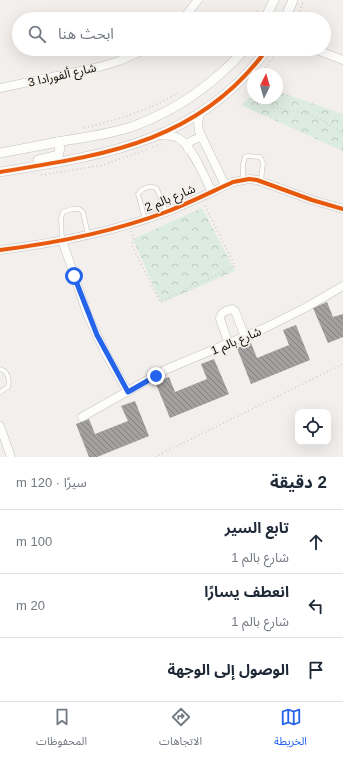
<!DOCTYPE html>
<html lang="ar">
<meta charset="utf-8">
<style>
body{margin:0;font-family:Helvetica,"Noto Sans Arabic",sans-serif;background:#f6f6f7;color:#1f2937;direction:rtl}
.controls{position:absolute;right:12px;bottom:12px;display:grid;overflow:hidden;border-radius:8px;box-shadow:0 4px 16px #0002}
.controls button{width:36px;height:36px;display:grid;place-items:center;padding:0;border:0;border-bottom:1px solid #e0e1e3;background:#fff;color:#1f2937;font:20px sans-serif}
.compass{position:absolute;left:247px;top:68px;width:36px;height:36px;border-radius:50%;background:#fff;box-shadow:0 4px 16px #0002;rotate:5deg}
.stop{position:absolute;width:12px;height:12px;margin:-9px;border:3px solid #2563eb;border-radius:50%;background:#fff}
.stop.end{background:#2563eb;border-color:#fff;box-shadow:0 1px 4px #0008}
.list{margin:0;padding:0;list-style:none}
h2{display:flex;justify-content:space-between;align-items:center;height:52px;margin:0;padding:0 16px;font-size:17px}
h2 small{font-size:13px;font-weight:400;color:#747a83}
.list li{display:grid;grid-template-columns:26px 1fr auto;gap:12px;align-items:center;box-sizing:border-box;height:64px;padding:0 16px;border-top:1px solid #e0e1e3}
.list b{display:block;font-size:15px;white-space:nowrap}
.list p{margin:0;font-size:13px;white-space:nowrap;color:#747a83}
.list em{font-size:13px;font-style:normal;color:#747a83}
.icon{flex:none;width:22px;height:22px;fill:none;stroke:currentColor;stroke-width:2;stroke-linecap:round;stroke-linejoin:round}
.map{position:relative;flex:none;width:343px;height:457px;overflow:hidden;direction:ltr}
.search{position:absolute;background:#fff;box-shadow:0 4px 16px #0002;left:12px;right:12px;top:12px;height:44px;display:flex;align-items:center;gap:10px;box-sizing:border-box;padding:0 14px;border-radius:22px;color:#747a83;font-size:15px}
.sheet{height:244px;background:#fff}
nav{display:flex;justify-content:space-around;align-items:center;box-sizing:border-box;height:56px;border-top:1px solid #e0e1e3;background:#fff;font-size:11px;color:#747a83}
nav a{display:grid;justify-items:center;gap:2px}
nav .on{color:#2563eb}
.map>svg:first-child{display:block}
.forest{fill:url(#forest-crowns)}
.building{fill:url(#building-back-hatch)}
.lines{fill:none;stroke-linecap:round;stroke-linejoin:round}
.service-casing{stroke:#c4c2c0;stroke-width:5}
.minor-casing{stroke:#c4c2c0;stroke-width:9}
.tertiary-casing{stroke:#c4c2c0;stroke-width:10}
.path{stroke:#cecdcb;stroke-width:1.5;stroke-dasharray:1 3;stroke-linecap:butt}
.service{stroke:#fdfdfc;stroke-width:4}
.minor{stroke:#fdfdfc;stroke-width:8}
.tertiary{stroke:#fdfdfc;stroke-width:9}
.cycleway-casing{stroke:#f5f0e9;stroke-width:6}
.cycleway{stroke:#e8590c;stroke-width:4}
.route{stroke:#2563eb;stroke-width:5}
.labels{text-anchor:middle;stroke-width:3.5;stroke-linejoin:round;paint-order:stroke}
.street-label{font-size:12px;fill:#13110f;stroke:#f5f0e9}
</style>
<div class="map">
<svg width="343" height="457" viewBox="0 0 343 457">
<defs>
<pattern id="forest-crowns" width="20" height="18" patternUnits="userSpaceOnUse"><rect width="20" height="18" fill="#dcece0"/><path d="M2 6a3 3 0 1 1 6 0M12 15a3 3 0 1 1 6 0" fill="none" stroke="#bcc9bf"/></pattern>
<pattern id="building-back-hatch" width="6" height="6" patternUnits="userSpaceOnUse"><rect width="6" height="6" fill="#a3a19f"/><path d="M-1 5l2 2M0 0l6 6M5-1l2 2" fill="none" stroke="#848280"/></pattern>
</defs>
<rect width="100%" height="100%" fill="#f2efec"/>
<!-- forest -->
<g class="forest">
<polygon points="277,91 343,114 343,151 241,105 253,95 253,98 277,98"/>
<polygon points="202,208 235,271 161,303 133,239"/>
</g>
<!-- building -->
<g class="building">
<polygon points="327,302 333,317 343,314 343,337 328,343 313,308"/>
<polygon points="296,325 310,360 251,384 237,348 251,343 257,358 289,345 283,330"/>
<polygon points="214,359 229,394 170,418 155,382 169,377 175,392 207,379 201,364"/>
<polygon points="135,401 149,436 97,457 89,457 76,424 89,419 95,434 128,421 121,406"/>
</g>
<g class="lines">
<!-- service casing -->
<g class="service-casing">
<g id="service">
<polyline points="243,179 243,164 245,157 247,156 260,157 263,162 261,182"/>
<path d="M145,219L138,194C142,188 151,184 157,189L166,212"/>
<polyline points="62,240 61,218 63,212 72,209 79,209 83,212 88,235"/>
<path d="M0,369C8,371 10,380 8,387L0,392"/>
</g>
</g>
<!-- minor casing -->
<g class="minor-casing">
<g id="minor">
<polyline points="183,19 198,0"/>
<polyline points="314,49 343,60"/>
<polyline points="0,88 99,67 119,61 146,49"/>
<polyline points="200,114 198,123 199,131 225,185"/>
<path d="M159,135C165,136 172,135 178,138C191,144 205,178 212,192"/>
<path d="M188,149L187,145C191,140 195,138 202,138"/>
<polyline points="62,240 88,316 106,354 128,392"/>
<path d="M0,250C56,243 113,232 166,212C189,203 211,192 233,182L249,179L257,180L312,200L343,209"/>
<path d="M229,344L220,319C220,312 226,311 232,309L235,311L245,337"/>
<polyline points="82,417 167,369 265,328 305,308 343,286"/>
<polyline points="0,426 11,457"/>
</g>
</g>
<!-- tertiary casing -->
<g class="tertiary-casing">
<g id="tertiary">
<polyline points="265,19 274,0"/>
<polyline points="285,19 293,0"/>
<path d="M0,153C21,149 42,145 63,141C87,137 111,134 134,126C177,110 214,84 245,49"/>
<polyline points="38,160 58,155 60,148 57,142"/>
<path d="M0,172C105,155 200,142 267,49"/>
</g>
</g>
<!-- path -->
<g class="path">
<polyline points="254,19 258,10"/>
<polyline points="297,19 304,0"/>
<polyline points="260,74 280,49"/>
<polyline points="250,86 253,90"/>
<polyline points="247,88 253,82"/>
<path d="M260,98C276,113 297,109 316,117C326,121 333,129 343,133"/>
<path d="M84,128C117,120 149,110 178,93"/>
<polyline points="153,147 161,144"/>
<polyline points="41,175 103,165 148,149"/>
<polyline points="131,231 134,237 132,246 160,302 235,266 204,204"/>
<polyline points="155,457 343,364"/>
</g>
<!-- service -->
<use href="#service" class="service"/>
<!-- minor -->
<use href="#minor" class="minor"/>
<!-- tertiary -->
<use href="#tertiary" class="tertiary"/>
<!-- cycleway casing -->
<g class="cycleway-casing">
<g id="cycleway">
<path d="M0,172C105,155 200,142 267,49"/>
<path d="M0,250C56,243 113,232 166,212C189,203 211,192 233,182L249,179L257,180L312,200L343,209"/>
</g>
</g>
<!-- cycleway -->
<use href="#cycleway" class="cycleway"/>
</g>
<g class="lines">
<!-- route -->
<polyline class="route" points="74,276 97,335 128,392 156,376"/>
</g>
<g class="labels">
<!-- street labels -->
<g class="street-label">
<text transform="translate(62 75) rotate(-13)" y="4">شارع ألفورادا 3</text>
<text transform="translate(170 198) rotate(-22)" y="4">شارع بالم 2</text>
<text transform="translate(236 341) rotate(-23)" y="4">شارع بالم 1</text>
</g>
</g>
</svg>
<div class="controls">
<button><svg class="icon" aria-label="locate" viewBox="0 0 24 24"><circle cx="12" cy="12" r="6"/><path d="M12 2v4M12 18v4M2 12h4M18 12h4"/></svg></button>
</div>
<svg class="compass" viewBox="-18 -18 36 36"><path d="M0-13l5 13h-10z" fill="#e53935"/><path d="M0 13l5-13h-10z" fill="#747a83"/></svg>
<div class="stop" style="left:74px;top:276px"></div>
<div class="stop end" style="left:156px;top:376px"></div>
<div class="search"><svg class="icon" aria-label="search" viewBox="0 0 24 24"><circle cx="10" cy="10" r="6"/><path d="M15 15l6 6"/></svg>ابحث هنا</div>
</div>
<section class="sheet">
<h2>2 دقيقة<small>سيرًا · 120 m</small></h2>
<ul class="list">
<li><svg class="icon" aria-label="ahead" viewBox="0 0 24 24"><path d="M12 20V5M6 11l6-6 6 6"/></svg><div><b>تابع السير</b><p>شارع بالم 1</p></div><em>100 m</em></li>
<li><svg class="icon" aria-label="left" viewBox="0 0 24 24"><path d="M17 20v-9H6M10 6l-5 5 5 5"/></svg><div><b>انعطف يسارًا</b><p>شارع بالم 1</p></div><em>20 m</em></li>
<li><svg class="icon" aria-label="arrive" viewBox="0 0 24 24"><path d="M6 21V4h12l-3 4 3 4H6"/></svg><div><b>الوصول إلى الوجهة</b></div></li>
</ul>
</section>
<nav>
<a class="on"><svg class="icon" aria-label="map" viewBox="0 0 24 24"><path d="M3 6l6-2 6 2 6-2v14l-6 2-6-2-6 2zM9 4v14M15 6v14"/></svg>الخريطة</a>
<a><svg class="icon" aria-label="directions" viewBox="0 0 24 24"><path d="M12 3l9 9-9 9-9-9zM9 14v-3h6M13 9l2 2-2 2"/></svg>الاتجاهات</a>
<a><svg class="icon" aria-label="saved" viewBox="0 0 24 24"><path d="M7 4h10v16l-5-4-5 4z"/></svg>المحفوظات</a>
</nav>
